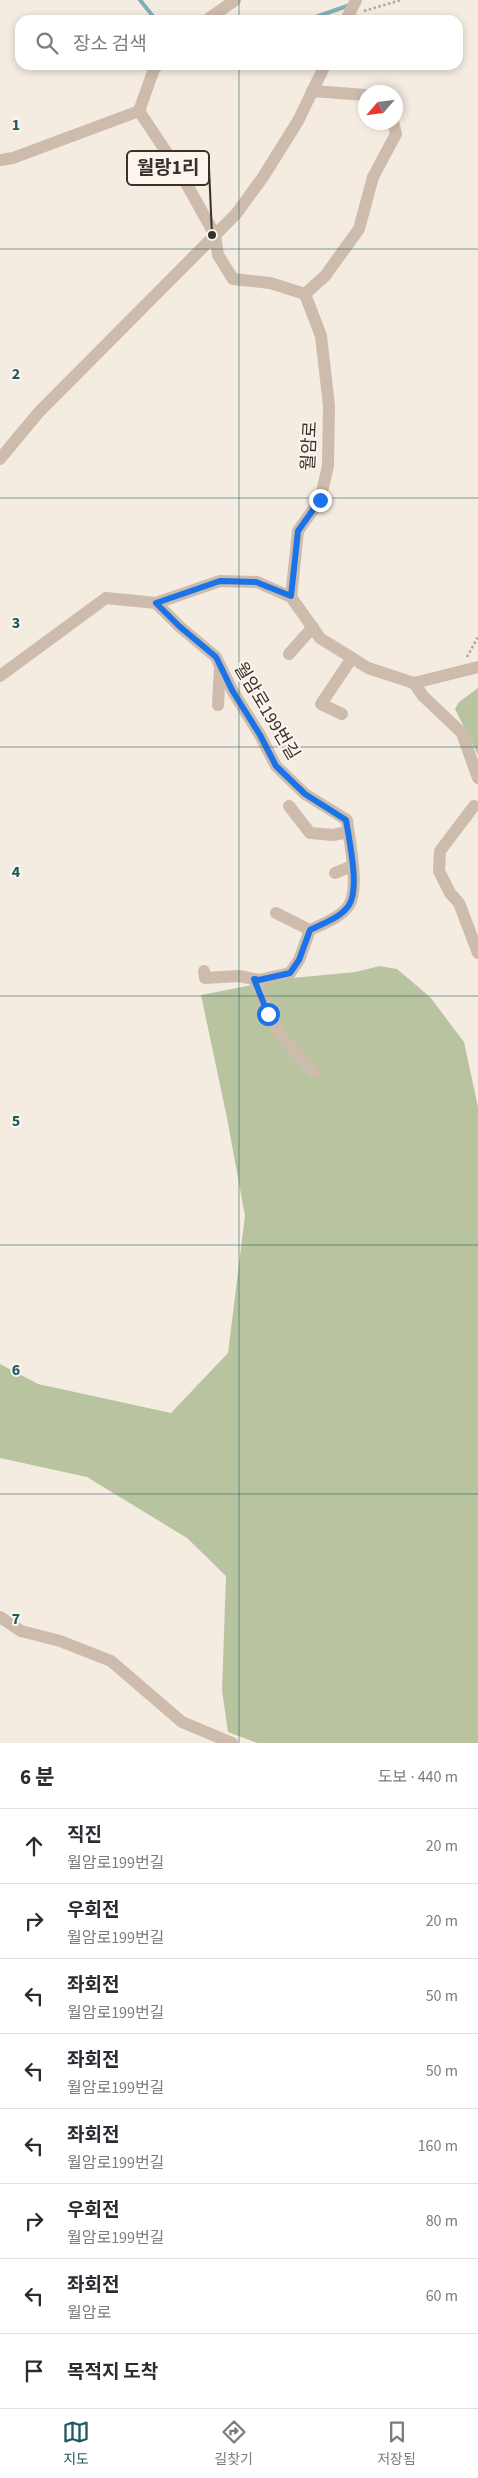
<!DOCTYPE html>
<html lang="ko">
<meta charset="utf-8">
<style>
body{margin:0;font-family:"Source Sans 3","Noto Sans KR",sans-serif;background:#f2f2f3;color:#2b2b33}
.compass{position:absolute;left:358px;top:85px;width:45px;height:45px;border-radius:50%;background:#fff;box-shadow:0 2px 8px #0003;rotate:242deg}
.stop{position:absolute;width:15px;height:15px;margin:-11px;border:4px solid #1a73e8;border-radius:50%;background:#fff}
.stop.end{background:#1a73e8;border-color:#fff;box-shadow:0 1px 5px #0008}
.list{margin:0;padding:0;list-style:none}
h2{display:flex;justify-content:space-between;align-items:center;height:65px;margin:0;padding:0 20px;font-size:21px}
h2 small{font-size:16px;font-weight:400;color:#7c7c81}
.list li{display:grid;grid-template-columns:32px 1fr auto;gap:15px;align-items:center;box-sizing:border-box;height:75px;padding:0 20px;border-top:1px solid #e1e1e2}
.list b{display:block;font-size:19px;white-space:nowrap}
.list p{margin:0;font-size:16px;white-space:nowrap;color:#7c7c81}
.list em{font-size:16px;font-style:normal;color:#7c7c81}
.icon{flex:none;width:28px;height:28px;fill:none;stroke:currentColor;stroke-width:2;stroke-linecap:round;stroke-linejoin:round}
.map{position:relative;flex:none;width:478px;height:1743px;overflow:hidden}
.search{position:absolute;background:#fff;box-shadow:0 2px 8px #0003;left:15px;right:15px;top:15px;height:55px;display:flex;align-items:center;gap:12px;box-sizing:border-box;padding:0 18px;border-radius:15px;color:#7c7c81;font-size:19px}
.sheet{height:665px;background:#fff}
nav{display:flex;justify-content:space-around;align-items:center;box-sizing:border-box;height:70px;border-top:1px solid #e1e1e2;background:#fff;font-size:14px;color:#7c7c81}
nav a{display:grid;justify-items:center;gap:2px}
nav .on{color:#1f5a5e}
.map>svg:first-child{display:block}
.green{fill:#b8c4a0}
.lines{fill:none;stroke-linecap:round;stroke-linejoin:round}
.stream{stroke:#7fb0b2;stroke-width:4}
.path{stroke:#b9a596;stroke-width:2.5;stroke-dasharray:2.5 2.5;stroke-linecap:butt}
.minor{stroke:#cdbbac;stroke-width:12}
.route{stroke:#1a73e8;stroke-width:6}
.grid{fill:none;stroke:#1f5a5e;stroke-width:1;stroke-opacity:0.55}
.labels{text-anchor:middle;stroke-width:4;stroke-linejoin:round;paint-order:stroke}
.street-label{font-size:18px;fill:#3b302b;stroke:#fbf5ee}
.grid-label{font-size:16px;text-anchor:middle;font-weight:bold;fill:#1f5a5e;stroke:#fbf5ee;stroke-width:4;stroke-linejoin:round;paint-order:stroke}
.leader{fill:none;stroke:#3b302b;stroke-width:2}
.callout-dot{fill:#3b302b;stroke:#fbf5ee;stroke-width:2}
.callout{fill:#fbf5ee;stroke:#3b302b;stroke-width:2}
.callout-label{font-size:19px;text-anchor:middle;font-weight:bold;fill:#3b302b}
</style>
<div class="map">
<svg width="478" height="1743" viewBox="0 0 478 1743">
<rect width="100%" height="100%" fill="#f4ebe1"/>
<!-- green -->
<g class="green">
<polygon points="478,688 478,755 455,709 459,702"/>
<polygon points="380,966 397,969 430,997 464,1042 478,1107 478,1743 257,1743 228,1732 222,1690 226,1576 187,1538 87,1477 0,1458 0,1364 38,1384 171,1413 228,1353 245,1216 227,1118 201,995 283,979 355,972"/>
</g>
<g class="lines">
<!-- stream -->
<g class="stream">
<polyline points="140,0 156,20"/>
<polyline points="307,20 350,5"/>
</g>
<!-- path -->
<g class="path">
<polyline points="364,11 401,0"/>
<polyline points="467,657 478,637"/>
</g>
<!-- minor -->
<g class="minor">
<polyline points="207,20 235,0"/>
<polyline points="346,20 356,0"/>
<polyline points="158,65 154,69 139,111 181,174 215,235 218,255 233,279 270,283 305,294 325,276 359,229 373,177 396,134 393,122"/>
<polyline points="312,91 366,95"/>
<polyline points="0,160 13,158 139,111"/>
<polyline points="0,459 39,412 236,214 263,177 298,121 325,65"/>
<polyline points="291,597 298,531 320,500 328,466 329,406 321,336 305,294"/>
<path d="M156,603L179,626L216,657L232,690L260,735L276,766L305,794L347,820C349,840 360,888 349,905C342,917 322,924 310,930L276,913"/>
<polyline points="289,654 313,627"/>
<polyline points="0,676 106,598 156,603 220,581 257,582 291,597 320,638 368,668 414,683 478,667"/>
<polyline points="414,683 423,696 462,733 478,778"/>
<polyline points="218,705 220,668"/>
<polyline points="342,714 321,704 352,658"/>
<polyline points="289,806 310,833 333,835 348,832"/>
<polyline points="474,806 440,851 439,871 450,893 459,903 478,953"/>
<polyline points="335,873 352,866"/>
<polyline points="204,971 205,978 239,976 259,980 290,973 299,960 310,930"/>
<polyline points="254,979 280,1035 314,1072"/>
<polyline points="0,1617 21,1631 60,1641 111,1661 182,1722 232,1743"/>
</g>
</g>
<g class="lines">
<!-- route -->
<path class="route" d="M268,1014L254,979L259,980L290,973L299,960L310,930C322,924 342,917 349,905C360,888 349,840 346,820L305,794L276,766L260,735L232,690L216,657L179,626L156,603L220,581L256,582L291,596L298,531L320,500"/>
</g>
<!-- grid -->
<path class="grid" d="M239,0V20M239,65V1743M0,249H478M0,498H478M0,747H478M0,996H478M0,1245H478M0,1494H478"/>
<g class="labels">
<!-- street labels -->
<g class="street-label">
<text transform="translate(309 446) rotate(-87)" y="6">월암로</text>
<text transform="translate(267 711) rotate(59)" y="6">월암로199번길</text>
</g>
</g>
<g class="grid-label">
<text x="16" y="130">1</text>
<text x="16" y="379">2</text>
<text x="16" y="628">3</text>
<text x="16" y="877">4</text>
<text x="16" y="1126">5</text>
<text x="16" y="1375">6</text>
<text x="16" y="1624">7</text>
</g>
<!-- callouts -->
<path class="leader" d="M212 235L209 168"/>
<circle class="callout-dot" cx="212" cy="235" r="5"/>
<rect class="callout" x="127" y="151" width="82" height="34" rx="5"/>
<g class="callout-label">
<text x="168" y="174">월랑1리</text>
</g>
</svg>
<svg class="compass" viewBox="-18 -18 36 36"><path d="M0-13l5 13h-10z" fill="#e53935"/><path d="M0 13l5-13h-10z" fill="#7c7c81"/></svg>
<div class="stop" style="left:268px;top:1014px"></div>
<div class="stop end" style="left:320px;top:500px"></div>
<div class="search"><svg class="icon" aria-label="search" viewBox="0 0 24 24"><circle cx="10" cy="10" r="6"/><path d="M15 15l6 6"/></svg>장소 검색</div>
</div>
<section class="sheet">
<h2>6 분<small>도보 · 440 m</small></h2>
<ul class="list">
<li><svg class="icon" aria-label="ahead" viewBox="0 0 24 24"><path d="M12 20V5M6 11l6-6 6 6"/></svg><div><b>직진</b><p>월암로199번길</p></div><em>20 m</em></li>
<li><svg class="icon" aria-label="right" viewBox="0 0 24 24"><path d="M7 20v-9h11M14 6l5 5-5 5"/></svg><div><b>우회전</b><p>월암로199번길</p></div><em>20 m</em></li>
<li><svg class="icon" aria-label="left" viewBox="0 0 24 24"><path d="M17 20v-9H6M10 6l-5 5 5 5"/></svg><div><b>좌회전</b><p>월암로199번길</p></div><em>50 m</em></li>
<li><svg class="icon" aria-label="left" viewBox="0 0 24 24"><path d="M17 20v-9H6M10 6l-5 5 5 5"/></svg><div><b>좌회전</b><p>월암로199번길</p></div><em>50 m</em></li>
<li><svg class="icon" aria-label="left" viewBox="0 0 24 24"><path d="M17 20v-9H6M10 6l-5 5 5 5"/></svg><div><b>좌회전</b><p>월암로199번길</p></div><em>160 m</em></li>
<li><svg class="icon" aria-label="right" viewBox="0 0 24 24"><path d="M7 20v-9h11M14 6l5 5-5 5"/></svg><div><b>우회전</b><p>월암로199번길</p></div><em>80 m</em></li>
<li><svg class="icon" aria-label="left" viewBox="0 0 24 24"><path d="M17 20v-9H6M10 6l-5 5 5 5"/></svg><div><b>좌회전</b><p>월암로</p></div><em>60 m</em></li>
<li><svg class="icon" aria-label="arrive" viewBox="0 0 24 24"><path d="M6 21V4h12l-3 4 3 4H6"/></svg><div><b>목적지 도착</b></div></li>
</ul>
</section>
<nav>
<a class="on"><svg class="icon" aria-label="map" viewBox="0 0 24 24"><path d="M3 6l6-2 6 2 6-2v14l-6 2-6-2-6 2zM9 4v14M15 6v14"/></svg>지도</a>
<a><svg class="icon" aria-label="directions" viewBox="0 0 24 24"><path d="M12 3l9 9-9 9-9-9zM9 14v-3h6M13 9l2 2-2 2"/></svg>길찾기</a>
<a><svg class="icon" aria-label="saved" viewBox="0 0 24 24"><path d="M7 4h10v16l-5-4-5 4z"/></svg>저장됨</a>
</nav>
